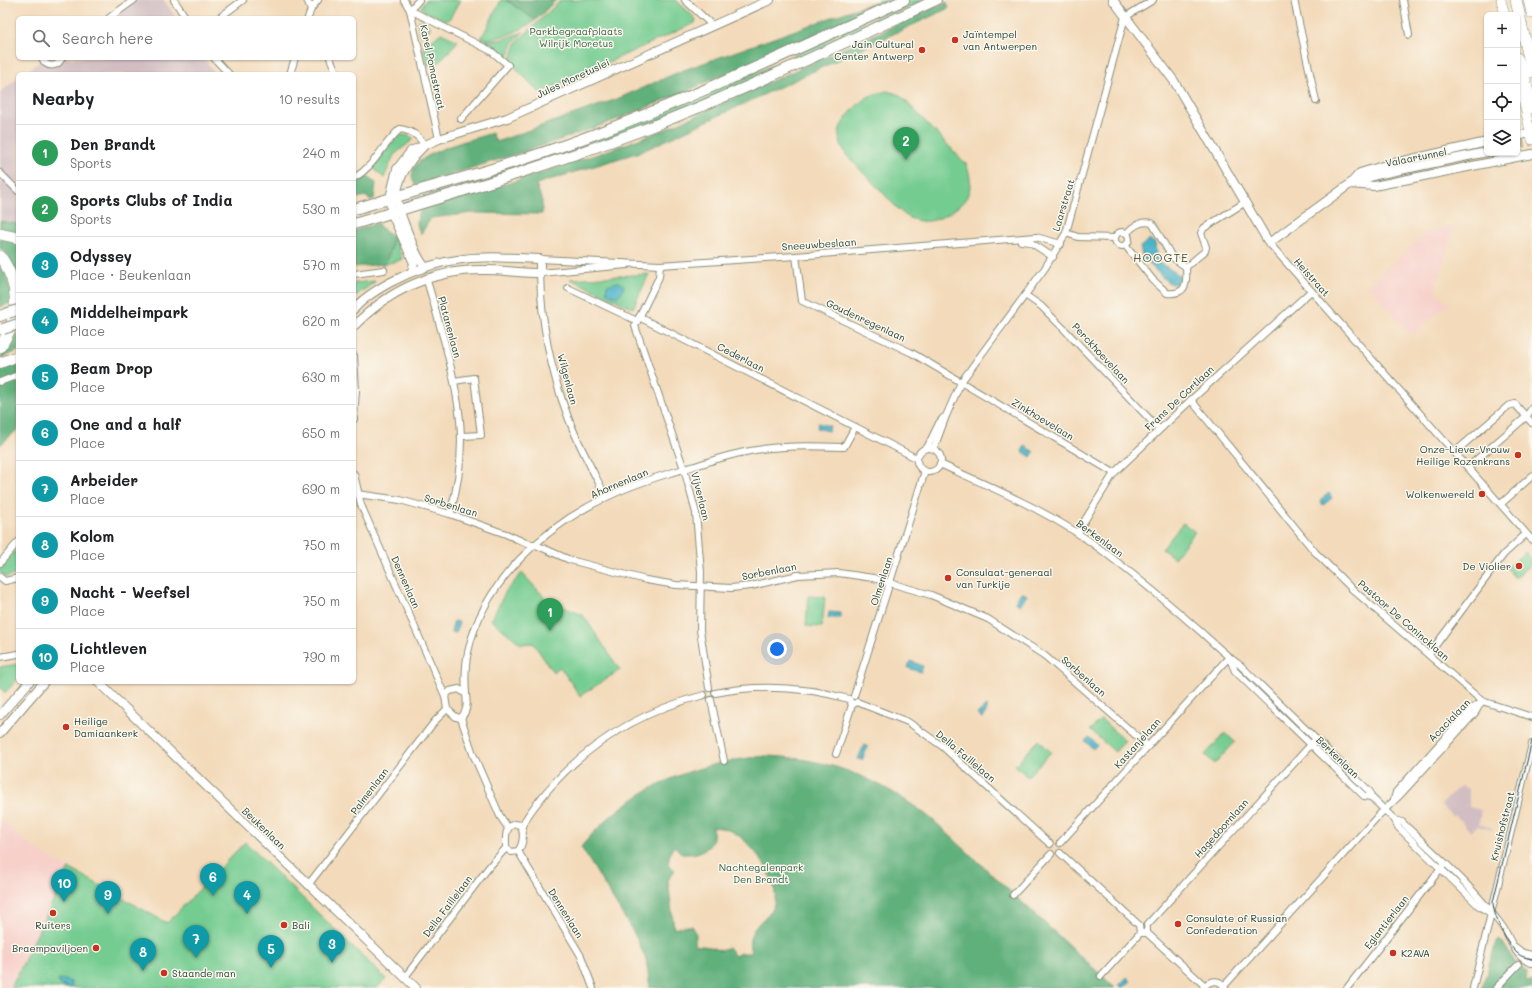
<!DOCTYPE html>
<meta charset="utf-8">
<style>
body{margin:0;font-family:Mali,sans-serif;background:#f2f2f2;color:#202124}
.controls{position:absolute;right:12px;top:12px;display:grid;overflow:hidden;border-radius:6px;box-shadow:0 1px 3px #0004}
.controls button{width:36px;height:36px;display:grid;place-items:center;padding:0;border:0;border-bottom:1px solid #e0e0e0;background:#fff;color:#202124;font:20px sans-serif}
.you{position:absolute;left:777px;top:649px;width:14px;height:14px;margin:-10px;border:3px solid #fff;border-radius:50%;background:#1a73e8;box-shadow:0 0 0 6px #1a73e833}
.badge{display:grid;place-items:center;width:26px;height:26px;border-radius:50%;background:#c8321e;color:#fff;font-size:13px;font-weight:700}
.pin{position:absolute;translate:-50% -33px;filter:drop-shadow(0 1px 2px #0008)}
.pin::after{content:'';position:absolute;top:21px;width:14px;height:12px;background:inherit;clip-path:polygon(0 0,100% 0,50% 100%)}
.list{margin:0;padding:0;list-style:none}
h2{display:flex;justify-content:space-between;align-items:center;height:52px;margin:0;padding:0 16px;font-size:17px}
h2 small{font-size:13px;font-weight:400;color:#757577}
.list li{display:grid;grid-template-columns:26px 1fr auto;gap:12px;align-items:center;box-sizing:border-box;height:56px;padding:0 16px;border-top:1px solid #e0e0e0}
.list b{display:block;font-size:15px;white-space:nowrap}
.list p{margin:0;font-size:13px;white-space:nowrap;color:#757577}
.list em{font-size:13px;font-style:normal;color:#757577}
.icon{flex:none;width:22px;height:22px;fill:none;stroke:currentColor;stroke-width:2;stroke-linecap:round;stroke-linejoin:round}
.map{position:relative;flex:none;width:1532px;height:988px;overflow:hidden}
.search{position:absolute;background:#fff;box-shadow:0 1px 3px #0004;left:16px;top:16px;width:340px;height:44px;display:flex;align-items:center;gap:10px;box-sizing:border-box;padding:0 14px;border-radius:6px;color:#757577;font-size:15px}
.panel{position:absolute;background:#fff;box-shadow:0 1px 3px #0004;left:16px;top:72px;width:340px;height:612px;border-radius:6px}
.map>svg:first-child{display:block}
.built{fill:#f7d0ca}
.industrial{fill:#d2bec2}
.green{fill:#75cc91;stroke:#4a8462}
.forest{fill:#60b07b;stroke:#407658;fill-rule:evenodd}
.water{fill:#49b3c7;stroke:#34787e}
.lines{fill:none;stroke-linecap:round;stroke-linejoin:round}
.tertiary-tunnel{stroke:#c9bb9f;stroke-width:8;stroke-dasharray:8 4;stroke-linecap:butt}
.minor-casing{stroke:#898c77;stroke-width:8}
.tertiary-casing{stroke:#898c77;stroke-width:10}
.secondary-casing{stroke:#898c77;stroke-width:10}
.trunk-casing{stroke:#898c77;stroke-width:12}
.motorway-casing{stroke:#898c77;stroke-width:12}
.minor{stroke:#fff;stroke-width:6}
.tertiary{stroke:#fff;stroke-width:8}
.secondary{stroke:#fff;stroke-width:9}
.trunk{stroke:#fff;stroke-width:10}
.motorway{stroke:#fff;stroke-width:11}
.tram{stroke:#1f3d34;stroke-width:1}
.trunk-bridge-casing{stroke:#898c77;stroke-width:12;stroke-linecap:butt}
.trunk-bridge{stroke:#fff;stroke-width:10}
.poi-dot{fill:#c8321e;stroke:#fbf7ec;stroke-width:1.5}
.labels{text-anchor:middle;stroke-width:3;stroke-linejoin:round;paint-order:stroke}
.park-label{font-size:10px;fill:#34614b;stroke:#fbf7ec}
.poi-label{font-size:10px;fill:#1f3d34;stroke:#fbf7ec;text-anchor:start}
.street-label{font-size:10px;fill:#1f3d34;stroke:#fbf7ec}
.quarter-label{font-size:12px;letter-spacing:1px;fill:#5d5d45;stroke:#fbf7ec}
</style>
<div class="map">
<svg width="1532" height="988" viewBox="0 0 1532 988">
<rect width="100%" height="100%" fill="#fbf7ec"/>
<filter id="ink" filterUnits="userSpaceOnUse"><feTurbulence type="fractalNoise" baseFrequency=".025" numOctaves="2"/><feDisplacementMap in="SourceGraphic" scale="8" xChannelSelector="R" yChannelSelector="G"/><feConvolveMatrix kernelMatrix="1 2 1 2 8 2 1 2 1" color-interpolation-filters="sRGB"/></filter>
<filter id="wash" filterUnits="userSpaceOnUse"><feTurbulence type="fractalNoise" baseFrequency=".012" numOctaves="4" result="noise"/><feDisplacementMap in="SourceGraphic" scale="16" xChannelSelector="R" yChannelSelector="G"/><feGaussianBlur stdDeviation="0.9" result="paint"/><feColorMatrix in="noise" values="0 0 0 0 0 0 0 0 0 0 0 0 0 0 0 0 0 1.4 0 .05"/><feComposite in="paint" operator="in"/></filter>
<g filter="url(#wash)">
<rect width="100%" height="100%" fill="#f3daba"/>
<!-- built -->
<g class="built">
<polygon points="1454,225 1435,291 1449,304 1411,335 1368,285 1427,232"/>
<polygon points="0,819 33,848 69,868 11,988 0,988"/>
</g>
<!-- industrial -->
<g class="industrial">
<polygon points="134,0 164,0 176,18 109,18"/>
<polygon points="62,58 204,58 215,74 23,74 39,62 52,66"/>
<polygon points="18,78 18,224 0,221 0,92"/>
<polygon points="1460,786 1469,789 1469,807 1481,810 1479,824 1492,828 1492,830 1477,826 1471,832 1455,815 1453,817 1441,805"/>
</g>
<!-- green -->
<g class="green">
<polygon points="426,0 460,0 448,21 424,11 421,7"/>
<path d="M501,0H505L536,20C518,32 502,39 481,39Z"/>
<polygon points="561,0 676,0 696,19 695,23 540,93 510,62 516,43"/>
<polygon points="913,0 926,0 697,105 581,149 419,200 419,198 536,161 753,74"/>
<polygon points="418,20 430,26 430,29 422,35 420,35 417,21"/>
<polygon points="524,32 513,43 507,59 485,40 499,40"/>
<polygon points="441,33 458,41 434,68 427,64 423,48"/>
<path d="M887,91L900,95L966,164C972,178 973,194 960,205C944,219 924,228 905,215C897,209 890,200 883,193C871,181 859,168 847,156C843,149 838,141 839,132C840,123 858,103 866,98C872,94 880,93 887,91Z"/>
<polygon points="402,135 410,136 414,139 394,155 384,178 373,168 395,138"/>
<path d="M391,235L394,236L402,259L398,261L384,264C390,257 394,244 391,235Z"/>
<polygon points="649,274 633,308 570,279"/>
<polygon points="375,281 375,282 354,297 354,283"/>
<polygon points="1183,523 1195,532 1174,558 1162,549"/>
<polygon points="16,550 18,552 18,574 6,577 0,573 0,569"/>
<polygon points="1525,552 1532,560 1532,563 1515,578 1507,568"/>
<polygon points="522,573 548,601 583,615 620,670 580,696 560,667 553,672 533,643 521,644 491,620 506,591"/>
<polygon points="808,596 825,597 822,627 806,626"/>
<polygon points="18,664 18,679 5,693 0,687 0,667"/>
<polygon points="1101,719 1125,741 1115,752 1090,730"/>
<polygon points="1225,733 1235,742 1215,764 1205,755"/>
<polygon points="1039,740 1051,752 1027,777 1015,765"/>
<polygon points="245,842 386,979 377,988 11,988 69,868 167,923"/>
</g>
<!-- forest -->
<g class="forest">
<polygon points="506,0 556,0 537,19 534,19"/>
<path d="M880,0H890C798,42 705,85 610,122C546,146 481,165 415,185C414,182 412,178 412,176C411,152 475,139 492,133L496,142L617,99L681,71Z"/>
<path d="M947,2L949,8L643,151L536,184L542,201V214L473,213L431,218L421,234C415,224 417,220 421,209L497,187L601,153L661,131Z"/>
<polygon points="367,175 376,183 374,199 370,200 365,196 354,199 354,182"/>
<polygon points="0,221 18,224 18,234 0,228"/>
<polygon points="378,223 379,226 391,235 393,240 386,261 384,264 354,267 354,231"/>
<polygon points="0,238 18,243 18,278 9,257 0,248"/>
<polygon points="0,262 4,267 14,302 0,307"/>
<polygon points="18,333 18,351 0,358"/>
<polygon points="18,363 18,429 0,445 0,370"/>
<path d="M766,756C832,758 882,780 933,820L1115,988H650L646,959L635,935L581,847C629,788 692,763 766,756ZM712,827C720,828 726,828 733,832C752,843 778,877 775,900C772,921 743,924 751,953H740L735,956L728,947L721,951L710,947L695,945L696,934L691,926H684L674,929L668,880L675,870L668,865L670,853L674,846L682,854C700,855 718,848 712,827Z"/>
<polygon points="1498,939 1502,941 1516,964 1527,972 1526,983 1532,981 1532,988 1508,988 1506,986 1502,988 1482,988 1496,942"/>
</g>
<!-- water -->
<g class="water">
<path d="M1149,240L1155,243L1157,260L1161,264L1178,274L1180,279L1177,283L1171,284C1159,276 1154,266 1143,259L1140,247Z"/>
<polygon points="618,282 624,285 623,290 617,297 606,292 607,285"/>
<polygon points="818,423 830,426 828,431 817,428"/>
<polygon points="1025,446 1034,452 1031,457 1022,451"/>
<polygon points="1329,493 1332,498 1323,505 1320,500"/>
<polygon points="1021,592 1027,595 1020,605 1015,602"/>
<polygon points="829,612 840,613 840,618 828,618"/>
<polygon points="454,621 459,622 456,633 451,632"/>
<polygon points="910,661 923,666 921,672 908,668"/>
<polygon points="986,706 987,711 982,718 977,714"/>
<polygon points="1089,737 1097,745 1093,749 1085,741"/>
<polygon points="864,745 868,747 862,760 858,759"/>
<polygon points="1127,977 1131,981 1122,988 1119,985"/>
<path d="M60,979L71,982L72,987C67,988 61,987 58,982Z"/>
</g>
</g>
<g filter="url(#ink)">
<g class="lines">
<!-- tertiary-tunnel -->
<polyline class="tertiary-tunnel" points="1517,145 1532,142"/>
<!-- minor casing -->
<g class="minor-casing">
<g id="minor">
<polyline points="174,0 186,18"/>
<polyline points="307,0 311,9"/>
<polyline points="404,0 410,10 439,139"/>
<polyline points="419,0 410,10 491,51 508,65 461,119"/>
<polyline points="685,0 713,26"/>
<polyline points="1294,0 1316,101"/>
<polyline points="1403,0 1409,35"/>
<polyline points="109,18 134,0"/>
<polyline points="219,18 243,0"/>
<polyline points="308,18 311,9 318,0"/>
<path d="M42,58C46,68 57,68 62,58"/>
<polyline points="214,58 229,74"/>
<polyline points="330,58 337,74"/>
<polyline points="290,74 295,58"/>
<polyline points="0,173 18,191"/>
<path d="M354,178C375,166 382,145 400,129C413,131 417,135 425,145"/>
<circle cx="1122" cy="239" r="7"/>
<polyline points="1066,233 1078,237 1115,238"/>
<path d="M1127,233C1133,226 1141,220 1152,223L1172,257L1186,267"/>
<polyline points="1021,241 1030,242 1053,257"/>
<polyline points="1269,243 1532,540"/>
<path d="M1125,245L1153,280L1167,293C1187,295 1187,283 1186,267"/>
<polyline points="796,256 802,301 912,353 1114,473"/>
<polyline points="540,259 660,265 796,256 1036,237 1061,244"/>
<polyline points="660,265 659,277 635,326 684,469 696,513 701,572 700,630 709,688"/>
<polyline points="1186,267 1205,251 1206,247 1201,233 1204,228 1244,203"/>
<polyline points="354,274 384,270"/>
<path d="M426,278C433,299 438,320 444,340C461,404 469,449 450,514"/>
<polyline points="568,288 637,321"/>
<polyline points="1025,295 1041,306 1063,328 1159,429"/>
<polyline points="639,317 885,442 916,458 917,462"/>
<polyline points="354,356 356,391 354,419"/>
<polyline points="454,381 474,378 481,435 462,436"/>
<polyline points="0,382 18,375"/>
<polyline points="1191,400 1315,552 1352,589 1482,701 1532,717"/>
<circle cx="929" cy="460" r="12"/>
<polyline points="927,448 939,423 943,418"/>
<polyline points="934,448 946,416 961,382 1045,268 1066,233 1125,17 1153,0"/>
<polyline points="1455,452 1508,406 1515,404 1532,423"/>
<path d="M940,464C997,490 1053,513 1103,551C1134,575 1165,600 1194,626C1210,639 1223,654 1240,665L1370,792L1371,797L1395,820L1402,822L1408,828C1441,859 1475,889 1502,926C1511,939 1515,959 1532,963"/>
<polyline points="1468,467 1526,417 1532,408"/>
<polyline points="354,474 361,505 445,696"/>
<polyline points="357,494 400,500 450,514 506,534 526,543 536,545 570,560 646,580 676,585 731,588 751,586 798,575 839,573 873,578 931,595 988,619 1045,656 1148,746"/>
<path d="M606,497C593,471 578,444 568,417C551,372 541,321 540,273L627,265"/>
<polyline points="1501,504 1532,476"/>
<polyline points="1077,533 1114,473 1191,400 1311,291"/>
<polyline points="0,563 18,542"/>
<polyline points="0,577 5,581 18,578"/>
<polyline points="1429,654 1504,554 1526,534"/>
<polyline points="0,657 18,654"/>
<polyline points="1229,657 1235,671 1364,796 1371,797"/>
<path d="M459,689L466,694C467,704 468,710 461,718L456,717L447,709L445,696L450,691Z"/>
<path d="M715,693C760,684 805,687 849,699L852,705L857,702L908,722L942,746L1050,844"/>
<path d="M466,694C465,680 465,666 468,652C483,582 544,527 607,497C635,483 665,474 695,466C711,461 728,455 745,452C777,445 811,446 844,447L855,427"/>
<polyline points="854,696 925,471"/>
<polyline points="711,700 724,761"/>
<polyline points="461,718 473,754 500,816 508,828"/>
<polyline points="836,754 852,705"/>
<polyline points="1394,799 1396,792 1471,709 1479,704"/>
<polyline points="1395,820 1398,827 1479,906 1490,913"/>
<path d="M515,824L520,825C525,832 523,845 518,851L511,852L506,848C506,838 504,827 515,824Z"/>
<path d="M522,826C528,813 538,802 547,791C589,742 642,711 704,695"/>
<polyline points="1060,843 1229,657"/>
<polyline points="518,851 581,956 593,988"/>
<polyline points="1060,853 1139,925 1140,933 1147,933"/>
<polyline points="308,885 435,721 447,709"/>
<polyline points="1013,895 1051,854"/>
<polyline points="1147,925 1316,739"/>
<polyline points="1147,929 1147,933 1205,986"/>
<polyline points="1515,947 1523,953 1532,955"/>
<polyline points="1101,976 1140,933"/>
<polyline points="405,977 489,867 506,848"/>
<polyline points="1224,986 1378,816 1400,795 1475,713 1482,701"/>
<path d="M1203,988C1209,980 1220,978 1225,988"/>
<polyline points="1347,988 1445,863"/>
<polyline points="1473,988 1532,744"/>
<polyline points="1496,988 1518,965"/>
</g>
</g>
<!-- tertiary casing -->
<g class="tertiary-casing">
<g id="tertiary">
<polyline points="1113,0 1174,81 1269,243 1350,184 1360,173 1386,165 1487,142"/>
<polyline points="1517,136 1530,133"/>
<path d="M422,148C410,159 396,180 397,198C398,211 405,224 409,236C414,247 417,258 425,267"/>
<polyline points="1353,183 1376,175 1487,152"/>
<polyline points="1350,184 1374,186 1532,154"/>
<polyline points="412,271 414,263 391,212 390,198 397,169 411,151 439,139 507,118 770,0"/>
<path d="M354,309C364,297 378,289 391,282C444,254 482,256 540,259V273C521,273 503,270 485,270C434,269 389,290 354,326"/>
<polyline points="98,682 416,988"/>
<polyline points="0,715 29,682"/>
<polyline points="0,733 44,682"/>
</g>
</g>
<!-- secondary casing -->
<g class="secondary-casing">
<g id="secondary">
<polyline points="1501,0 1505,15"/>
<polyline points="1517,72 1532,140"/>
</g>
</g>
<!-- trunk casing -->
<g class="trunk-casing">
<g id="trunk">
<path d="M354,209C429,187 506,167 579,140C691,99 797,49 904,0"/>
<path d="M354,224C449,195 544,167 637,132C739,93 837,46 936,0"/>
<polyline points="0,316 8,313"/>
<polyline points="0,363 18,356"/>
</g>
</g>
<!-- motorway casing -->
<g class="motorway-casing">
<g id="motorway">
<polyline points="1516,0 1532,72"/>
<polyline points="1529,0 1532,13"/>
<polyline points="1517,58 1524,75 1532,108"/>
<polyline points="0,234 18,238"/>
<path d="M0,256C21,285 20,318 0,347"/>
</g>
</g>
<!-- minor -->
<use href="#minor" class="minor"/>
<!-- tertiary -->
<use href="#tertiary" class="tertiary"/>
<!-- secondary -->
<use href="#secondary" class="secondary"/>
<!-- trunk -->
<use href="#trunk" class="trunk"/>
<!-- motorway -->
<use href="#motorway" class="motorway"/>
<!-- tram -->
<path class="tram" d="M1532,741L1493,902C1493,916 1507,944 1517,953C1521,957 1527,958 1532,959"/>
<!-- trunk-bridge casing -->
<g class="trunk-bridge-casing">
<g id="trunk-bridge">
<polyline points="8,313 18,310"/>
<polyline points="3,329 18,324"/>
</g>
</g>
<!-- trunk-bridge -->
<use href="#trunk-bridge" class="trunk-bridge"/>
</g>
</g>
<!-- markers -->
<g class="poi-dot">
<circle cx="955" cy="40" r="4"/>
<circle cx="922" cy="50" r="4"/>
<circle cx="1518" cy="455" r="4"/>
<circle cx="1482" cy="494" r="4"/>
<circle cx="1519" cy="566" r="4"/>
<circle cx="948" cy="578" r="4"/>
<circle cx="66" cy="727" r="4"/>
<circle cx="53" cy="913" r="4"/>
<circle cx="1178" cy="924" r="4"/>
<circle cx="284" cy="925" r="4"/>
<circle cx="96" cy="948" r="4"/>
<circle cx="1393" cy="953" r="4"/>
<circle cx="164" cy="973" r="4"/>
</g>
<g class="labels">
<!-- park labels -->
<g class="park-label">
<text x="576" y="35">Parkbegraafplaats<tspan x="576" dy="12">Wilrijk Moretus</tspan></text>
<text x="761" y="871">Nachtegalenpark<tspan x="761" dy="12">Den Brandt</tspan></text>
</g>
<!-- poi labels -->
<g class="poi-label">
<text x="963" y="38">Jaïntempel<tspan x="963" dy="12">van Antwerpen</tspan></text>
<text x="914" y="48" text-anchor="end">Jain Cultural<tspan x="914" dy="12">Center Antwerp</tspan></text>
<text x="1510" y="453" text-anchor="end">Onze-Lieve-Vrouw<tspan x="1510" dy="12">Heilige Rozenkrans</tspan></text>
<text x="1474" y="498" text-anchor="end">Wolkenwereld</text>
<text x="1511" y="570" text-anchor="end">De Violier</text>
<text x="956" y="576">Consulaat-generaal<tspan x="956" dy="12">van Turkije</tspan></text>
<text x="74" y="725">Heilige<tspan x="74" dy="12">Damiaankerk</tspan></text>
<text x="1186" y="922">Consulate of Russian<tspan x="1186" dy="12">Confederation</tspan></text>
<text x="53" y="929" text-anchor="middle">Ruiters</text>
<text x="292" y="929">Bali</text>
<text x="88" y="952" text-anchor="end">Braempaviljoen</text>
<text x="1401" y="957">K2AVA</text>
<text x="172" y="977">Staande man</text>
</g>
<!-- street labels -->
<g class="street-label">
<text transform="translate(433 67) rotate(78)" y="4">Karel Pomastraat</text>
<text transform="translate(573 78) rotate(-25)" y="4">Jules Moretuslei</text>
<text transform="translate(1416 157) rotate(-11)" y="4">Valaartunnel</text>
<text transform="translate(1063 205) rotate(-73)" y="4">Laarstraat</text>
<text transform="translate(819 244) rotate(-4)" y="4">Sneeuwbeslaan</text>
<text transform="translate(1312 277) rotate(48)" y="4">Heistraat</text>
<text transform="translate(866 320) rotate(25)" y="4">Goudenregenlaan</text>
<text transform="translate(450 327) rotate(75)" y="4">Platanenlaan</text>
<text transform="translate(1101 353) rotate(47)" y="4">Perckhoevelaan</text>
<text transform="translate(741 357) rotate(27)" y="4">Cederlaan</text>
<text transform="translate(568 379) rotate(75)" y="4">Wilgenlaan</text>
<text transform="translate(1179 398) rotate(-43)" y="4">Frans De Cortlaan</text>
<text transform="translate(1043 419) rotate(31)" y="4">Zinkhoevelaan</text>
<text transform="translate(619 483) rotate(-23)" y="4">Ahornenlaan</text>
<text transform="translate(701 496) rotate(76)" y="4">Vijverlaan</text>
<text transform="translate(451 505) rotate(17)" y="4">Sorbenlaan</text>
<text transform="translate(1100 538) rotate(36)" y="4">Berkenlaan</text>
<text transform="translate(769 571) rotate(-11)" y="4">Sorbenlaan</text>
<text transform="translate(881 581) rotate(-72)" y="4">Olmenlaan</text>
<text transform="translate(406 582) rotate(66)" y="4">Dennenlaan</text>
<text transform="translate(1404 620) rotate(41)" y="4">Pastoor De Conincklaan</text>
<text transform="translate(1084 676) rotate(41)" y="4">Sorbenlaan</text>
<text transform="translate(1449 720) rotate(-46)" y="4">Acacialaan</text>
<text transform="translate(1137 743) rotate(-48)" y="4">Kastanjelaan</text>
<text transform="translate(966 756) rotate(40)" y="4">Della Faillelaan</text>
<text transform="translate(1338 757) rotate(44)" y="4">Berkenlaan</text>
<text transform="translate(369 791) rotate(-53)" y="4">Palmenlaan</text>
<text transform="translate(1502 826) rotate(-76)" y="4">Kruishofstraat</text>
<text transform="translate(264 828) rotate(44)" y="4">Beukenlaan</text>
<text transform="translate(1221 828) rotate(-48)" y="4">Hagedoornlaan</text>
<text transform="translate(447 906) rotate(-53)" y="4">Della Faillelaan</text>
<text transform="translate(566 913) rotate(58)" y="4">Dennenlaan</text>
<text transform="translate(1386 922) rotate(-52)" y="4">Eglantierlaan</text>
</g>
<!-- quarter labels -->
<g class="quarter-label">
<text x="1161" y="262">HOOGTE</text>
</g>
</g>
</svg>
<div class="controls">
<button>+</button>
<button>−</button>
<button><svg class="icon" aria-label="locate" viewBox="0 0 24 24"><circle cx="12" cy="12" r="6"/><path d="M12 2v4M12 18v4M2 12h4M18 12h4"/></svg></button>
<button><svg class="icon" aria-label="layers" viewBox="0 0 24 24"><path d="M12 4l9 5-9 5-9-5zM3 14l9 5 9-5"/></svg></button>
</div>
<div class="you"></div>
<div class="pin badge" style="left:550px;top:631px;background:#2e9e5b">1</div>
<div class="pin badge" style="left:906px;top:160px;background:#2e9e5b">2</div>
<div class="pin badge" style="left:332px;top:963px;background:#0f9aa8">3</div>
<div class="pin badge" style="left:247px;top:914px;background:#0f9aa8">4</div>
<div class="pin badge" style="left:271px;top:968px;background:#0f9aa8">5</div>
<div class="pin badge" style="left:213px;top:896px;background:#0f9aa8">6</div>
<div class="pin badge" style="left:196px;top:958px;background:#0f9aa8">7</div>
<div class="pin badge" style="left:143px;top:971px;background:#0f9aa8">8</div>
<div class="pin badge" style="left:108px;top:914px;background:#0f9aa8">9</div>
<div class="pin badge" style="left:64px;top:902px;background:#0f9aa8">10</div>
<div class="search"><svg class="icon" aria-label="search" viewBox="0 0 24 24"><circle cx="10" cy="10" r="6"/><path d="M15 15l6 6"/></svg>Search here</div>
<section class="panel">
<h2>Nearby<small>10 results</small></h2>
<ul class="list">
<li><span class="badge" style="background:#2e9e5b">1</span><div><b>Den Brandt</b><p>Sports</p></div><em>240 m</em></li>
<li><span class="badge" style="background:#2e9e5b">2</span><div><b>Sports Clubs of India</b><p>Sports</p></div><em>530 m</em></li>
<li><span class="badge" style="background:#0f9aa8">3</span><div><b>Odyssey</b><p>Place · Beukenlaan</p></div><em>570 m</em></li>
<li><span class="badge" style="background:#0f9aa8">4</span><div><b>Middelheimpark</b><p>Place</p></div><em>620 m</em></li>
<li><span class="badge" style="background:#0f9aa8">5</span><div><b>Beam Drop</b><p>Place</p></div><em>630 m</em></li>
<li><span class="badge" style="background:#0f9aa8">6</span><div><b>One and a half</b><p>Place</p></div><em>650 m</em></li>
<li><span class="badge" style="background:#0f9aa8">7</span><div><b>Arbeider</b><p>Place</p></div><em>690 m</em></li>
<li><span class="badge" style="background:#0f9aa8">8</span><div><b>Kolom</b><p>Place</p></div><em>750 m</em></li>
<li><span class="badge" style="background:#0f9aa8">9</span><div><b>Nacht - Weefsel</b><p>Place</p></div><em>750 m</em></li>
<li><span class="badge" style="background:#0f9aa8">10</span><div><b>Lichtleven</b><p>Place</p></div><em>790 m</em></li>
</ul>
</section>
</div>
